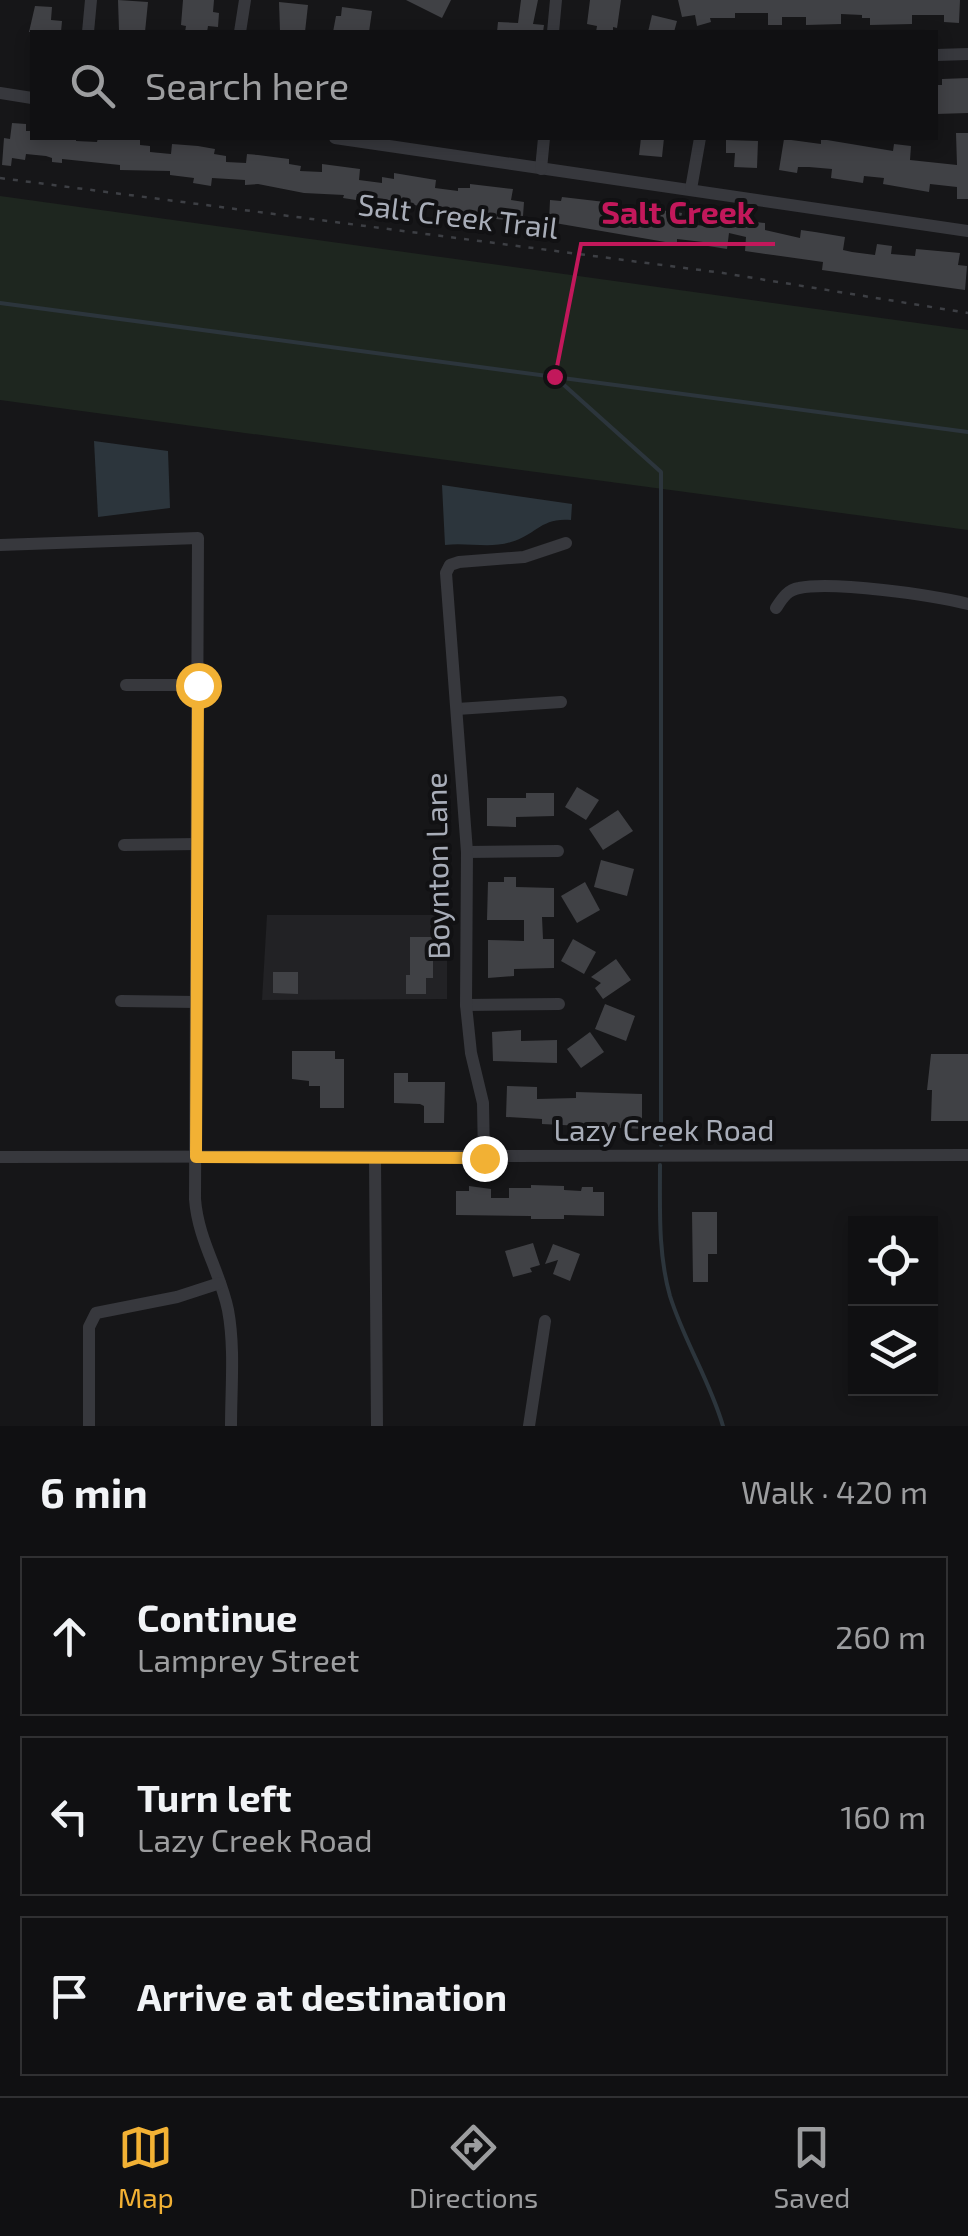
<!DOCTYPE html>
<meta charset="utf-8">
<style>
body{margin:0;font-family:"Exo 2",sans-serif;background:#1e1e20;color:#f1f3f6}
.controls{position:absolute;right:30px;bottom:30px;display:grid;overflow:hidden;border-radius:0px;box-shadow:0 5px 15px #0003}
.controls button{width:90px;height:90px;display:grid;place-items:center;padding:0;border:0;border-bottom:2px solid #303032;background:#101012;color:#f1f3f6;font:50px sans-serif}
.stop{position:absolute;width:30px;height:30px;margin:-22px;border:8px solid #f2b134;border-radius:50%;background:#fff}
.stop.end{background:#f2b134;border-color:#fff;box-shadow:0 2px 10px #0008}
.list{margin:0;padding:0;list-style:none}
h2{display:flex;justify-content:space-between;align-items:center;height:130px;margin:0;padding:0 40px;font-size:42px}
h2 small{font-size:32px;font-weight:400;color:#9c9d9f}
.list li{display:grid;grid-template-columns:65px 1fr auto;gap:30px;align-items:center;box-sizing:border-box;height:160px;margin:0 20px 20px;padding:0 20px;border:2px solid #303032;border-radius:0px}
.list b{display:block;font-size:38px;white-space:nowrap}
.list p{margin:0;font-size:32px;white-space:nowrap;color:#9c9d9f}
.list em{font-size:32px;font-style:normal;color:#9c9d9f}
.icon{flex:none;width:55px;height:55px;fill:none;stroke:currentColor;stroke-width:2;stroke-linecap:round;stroke-linejoin:round}
.map{position:relative;flex:none;width:968px;height:1426px;overflow:hidden}
.search{position:absolute;background:#101012;box-shadow:0 5px 15px #0003;left:30px;right:30px;top:30px;height:110px;display:flex;align-items:center;gap:25px;box-sizing:border-box;padding:0 35px;border-radius:0px;color:#9c9d9f;font-size:38px}
.sheet{height:670px;background:#101012}
nav{display:flex;justify-content:space-around;align-items:center;box-sizing:border-box;height:140px;border-top:2px solid #303032;background:#101012;font-size:28px;color:#9c9d9f}
nav a{display:grid;justify-items:center;gap:5px}
nav .on{color:#f2b134}
.map>svg:first-child{display:block}
.built{fill:#222225}
.green{fill:#1e261f}
.water{fill:#2c353c}
.lines{fill:none;stroke-linecap:round;stroke-linejoin:round}
.stream{stroke:#2c353c;stroke-width:4}
.building{fill:#404145}
.path{stroke:#3d3f44;stroke-width:2.5;stroke-dasharray:5 8;stroke-linecap:butt}
.minor{stroke:#37383d;stroke-width:12}
.route{stroke:#f2b134;stroke-width:12}
.labels{text-anchor:middle;stroke-width:8;stroke-linejoin:round;paint-order:stroke}
.street-label{font-size:30px;fill:#a8adb8;stroke:#111113}
.leader{fill:none;stroke:#c2185b;stroke-width:4}
.callout-dot{fill:#c2185b;stroke:#111113;stroke-width:4}
.callout-label{font-size:32px;text-anchor:middle;font-weight:bold;fill:#c2185b;stroke:#111113;stroke-width:8;stroke-linejoin:round;paint-order:stroke}
</style>
<div class="map">
<svg width="968" height="1426" viewBox="0 0 968 1426">
<rect width="100%" height="100%" fill="#161618"/>
<!-- built -->
<polygon class="built" points="267,915 447,915 447,999 262,1000"/>
<!-- green -->
<polygon class="green" points="0,196 968,330 968,530 0,400"/>
<!-- water -->
<g class="water">
<polygon points="94,441 168,451 170,508 98,517"/>
<path d="M442,485L572,504L571,520C541,517 536,535 511,542C489,549 467,542 445,545Z"/>
</g>
<g class="lines">
<!-- stream -->
<g class="stream">
<polyline points="0,303 968,432"/>
<polyline points="555,377 661,472 661,1145"/>
<path d="M660,1165C660,1209 658,1254 670,1296C684,1341 710,1381 723,1426"/>
</g>
</g>
<!-- building -->
<g class="building">
<polygon points="118,0 148,2 145,32 119,30"/>
<polygon points="183,0 214,0 213,12 219,13 218,27 208,26 207,32 185,32 186,26 181,25"/>
<polygon points="406,0 451,0 442,18"/>
<polygon points="521,0 538,0 533,24 544,25 543,32 497,32 498,22 518,23"/>
<polygon points="590,0 621,0 617,28 613,27 613,32 596,32 597,26 587,24"/>
<polygon points="678,0 960,0 959,23 944,22 944,15 912,15 912,24 870,25 870,18 862,18 862,15 841,14 841,24 806,25 806,17 782,17 782,25 768,25 768,13 735,13 735,18 710,18 711,22 697,26 695,15 682,17"/>
<polygon points="279,2 308,5 305,32 280,31"/>
<polygon points="35,6 52,7 51,20 62,21 61,32 29,32"/>
<polygon points="342,7 372,11 369,32 333,32 336,16 341,16"/>
<polygon points="652,15 677,21 674,32 648,32"/>
<polygon points="968,78 968,113 936,114 936,85 942,85 942,79"/>
<polygon points="12,123 26,124 26,131 32,131 32,138 76,138 76,141 97,142 98,138 140,139 140,145 150,146 150,152 171,154 172,144 198,146 215,149 214,154 226,156 226,162 246,163 247,154 258,155 289,159 289,164 301,166 300,171 322,172 322,164 360,169 359,180 382,183 382,177 394,179 394,173 436,180 435,188 458,191 458,188 470,188 470,184 513,189 511,200 524,202 523,216 508,215 507,220 496,219 496,214 451,212 357,194 356,200 343,198 344,195 304,193 258,184 245,185 245,180 212,178 211,186 193,183 194,178 170,175 170,171 120,170 120,165 62,159 62,163 52,162 52,158 46,156 26,154 25,160 12,158 11,166 2,165 4,138 10,139"/>
<polygon points="956,133 968,133 968,199 957,199 957,187 930,184 929,192 883,184 884,178 864,176 863,183 831,178 832,169 809,167 798,167 797,173 779,170 784,139 821,144 821,139 893,151 894,144 911,146 910,160 957,165"/>
<polygon points="641,138 664,138 662,157 639,155"/>
<polygon points="726,140 758,141 757,168 734,167 735,153 726,153"/>
<polygon points="562,197 605,202 604,211 637,212 638,207 682,213 680,223 705,226 720,226 721,218 765,223 765,230 800,238 801,230 815,232 845,237 843,250 852,252 875,255 877,244 892,246 891,254 915,256 916,249 960,253 958,265 967,266 965,290 822,270 823,262 745,251 746,237 729,233 727,249 702,245 703,242 677,239 677,244 549,222 550,200 561,201"/>
<polygon points="577,787 599,800 586,820 565,807"/>
<polygon points="526,793 554,793 554,816 516,817 516,827 487,826 487,798 526,798"/>
<polygon points="618,810 633,831 603,850 589,829"/>
<polygon points="601,860 634,869 627,896 594,887"/>
<polygon points="504,877 516,877 516,887 554,888 554,917 542,917 543,939 554,939 554,968 514,969 514,976 488,978 488,940 524,941 524,920 487,920 488,882 504,882"/>
<polygon points="585,882 600,910 577,923 561,896"/>
<polygon points="410,937 433,937 433,978 426,978 426,994 406,994 406,975 410,975"/>
<polygon points="573,939 596,952 584,974 561,961"/>
<polygon points="616,959 631,980 603,999 595,988 601,983 591,977"/>
<polygon points="273,972 298,972 298,994 273,993"/>
<polygon points="605,1004 635,1016 626,1041 595,1029"/>
<polygon points="521,1030 521,1041 557,1040 557,1063 493,1061 492,1032"/>
<polygon points="590,1032 604,1052 581,1068 567,1049"/>
<polygon points="292,1051 335,1051 335,1059 344,1059 344,1108 320,1108 320,1086 309,1086 309,1081 292,1079"/>
<polygon points="931,1054 968,1054 968,1121 931,1121 932,1090 927,1090"/>
<polygon points="394,1073 408,1073 408,1082 445,1082 444,1123 424,1123 424,1106 420,1104 394,1103"/>
<polygon points="507,1086 537,1087 537,1099 576,1098 576,1092 642,1094 642,1129 542,1124 542,1119 506,1117"/>
<polygon points="531,1185 564,1186 564,1190 581,1191 582,1187 593,1187 593,1192 604,1192 604,1216 564,1215 564,1219 531,1219 531,1216 456,1215 456,1191 469,1191 469,1186 491,1189 491,1198 509,1198 509,1188 531,1188"/>
<polygon points="692,1212 717,1212 717,1254 708,1254 708,1282 693,1282"/>
<polygon points="533,1243 540,1265 530,1268 532,1272 513,1277 505,1251"/>
<polygon points="553,1244 580,1254 570,1281 553,1274 558,1260 545,1264"/>
</g>
<g class="lines">
<!-- path -->
<polyline class="path" points="0,178 723,273 968,313"/>
<!-- minor -->
<g class="minor">
<polyline points="88,32 91,0"/>
<polyline points="240,32 245,0"/>
<polyline points="553,32 556,0"/>
<polyline points="936,55 968,54"/>
<polyline points="0,93 32,98"/>
<polyline points="335,138 968,231"/>
<polyline points="541,169 544,138"/>
<polyline points="691,189 700,138"/>
<path d="M0,545L198,538L195,1199C198,1240 220,1271 228,1310C235,1348 231,1388 231,1426"/>
<path d="M776,608C782,599 787,590 799,588C833,581 933,595 968,604"/>
<polyline points="126,685 198,685"/>
<polyline points="457,709 561,702"/>
<polyline points="124,845 197,844"/>
<polyline points="467,852 558,851"/>
<polyline points="121,1001 196,1002"/>
<polyline points="466,1005 559,1004"/>
<polyline points="0,1157 968,1155"/>
<polyline points="375,1158 377,1426"/>
<polyline points="484,1158 483,1103 471,1053 466,1005 467,852 446,573 450,565 459,562 524,557 566,543"/>
<polyline points="89,1426 89,1327 96,1313 177,1297 220,1283"/>
<polyline points="529,1426 545,1321"/>
</g>
</g>
<g class="lines">
<!-- route -->
<polyline class="route" points="198,685 196,1157 484,1158"/>
</g>
<g class="labels">
<!-- street labels -->
<g class="street-label">
<text transform="translate(458 217) rotate(7)" y="10">Salt Creek Trail</text>
<text transform="translate(438 866) rotate(-91)" y="10">Boynton Lane</text>
<text x="664" y="1141">Lazy Creek Road</text>
</g>
</g>
<!-- callouts -->
<path class="leader" d="M555 377L581 244H775"/>
<circle class="callout-dot" cx="555" cy="377" r="10"/>
<g class="callout-label">
<text x="678" y="224">Salt Creek</text>
</g>
</svg>
<div class="controls">
<button><svg class="icon" aria-label="locate" viewBox="0 0 24 24"><circle cx="12" cy="12" r="6"/><path d="M12 2v4M12 18v4M2 12h4M18 12h4"/></svg></button>
<button><svg class="icon" aria-label="layers" viewBox="0 0 24 24"><path d="M12 4l9 5-9 5-9-5zM3 14l9 5 9-5"/></svg></button>
</div>
<div class="stop" style="left:198px;top:685px"></div>
<div class="stop end" style="left:484px;top:1158px"></div>
<div class="search"><svg class="icon" aria-label="search" viewBox="0 0 24 24"><circle cx="10" cy="10" r="6"/><path d="M15 15l6 6"/></svg>Search here</div>
</div>
<section class="sheet">
<h2>6 min<small>Walk · 420 m</small></h2>
<ul class="list">
<li><svg class="icon" aria-label="ahead" viewBox="0 0 24 24"><path d="M12 20V5M6 11l6-6 6 6"/></svg><div><b>Continue</b><p>Lamprey Street</p></div><em>260 m</em></li>
<li><svg class="icon" aria-label="left" viewBox="0 0 24 24"><path d="M17 20v-9H6M10 6l-5 5 5 5"/></svg><div><b>Turn left</b><p>Lazy Creek Road</p></div><em>160 m</em></li>
<li><svg class="icon" aria-label="arrive" viewBox="0 0 24 24"><path d="M6 21V4h12l-3 4 3 4H6"/></svg><div><b>Arrive at destination</b></div></li>
</ul>
</section>
<nav>
<a class="on"><svg class="icon" aria-label="map" viewBox="0 0 24 24"><path d="M3 6l6-2 6 2 6-2v14l-6 2-6-2-6 2zM9 4v14M15 6v14"/></svg>Map</a>
<a><svg class="icon" aria-label="directions" viewBox="0 0 24 24"><path d="M12 3l9 9-9 9-9-9zM9 14v-3h6M13 9l2 2-2 2"/></svg>Directions</a>
<a><svg class="icon" aria-label="saved" viewBox="0 0 24 24"><path d="M7 4h10v16l-5-4-5 4z"/></svg>Saved</a>
</nav>
